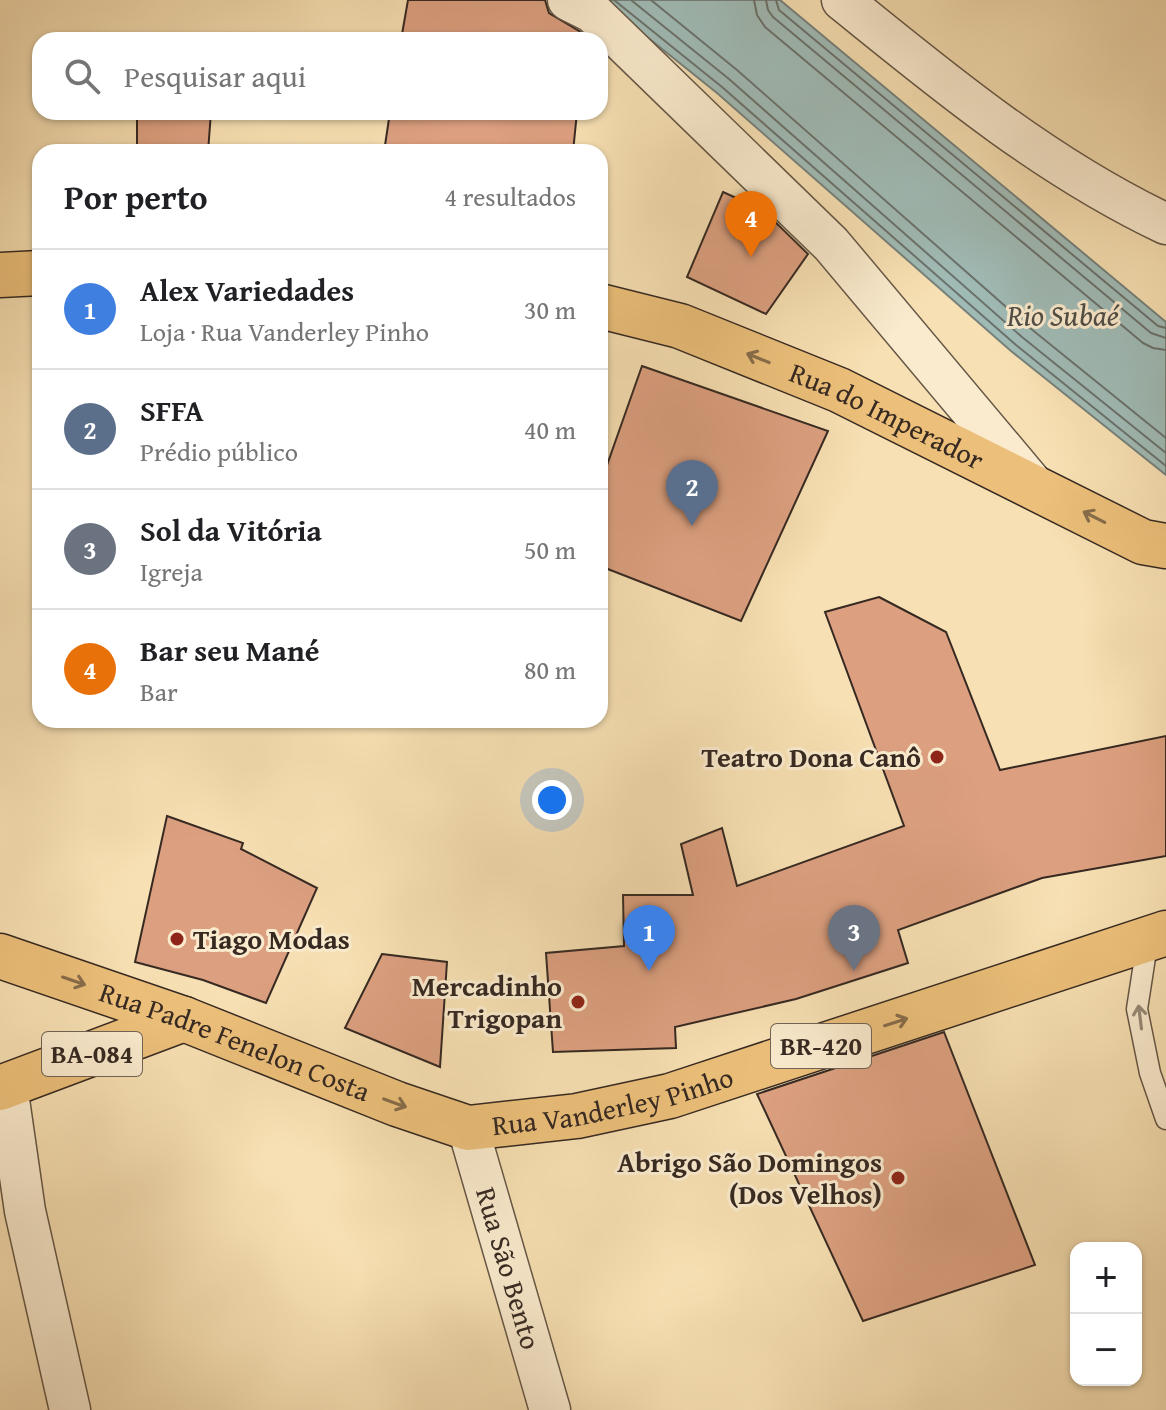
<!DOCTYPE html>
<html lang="pt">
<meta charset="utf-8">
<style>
body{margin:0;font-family:"Gentium Book Plus",serif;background:#f2f2f2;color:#202124}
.controls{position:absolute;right:24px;bottom:24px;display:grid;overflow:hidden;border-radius:16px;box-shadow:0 2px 6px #0004}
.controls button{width:72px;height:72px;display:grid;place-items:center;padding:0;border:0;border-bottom:2px solid #e0e0e0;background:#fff;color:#202124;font:40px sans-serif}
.you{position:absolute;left:552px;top:800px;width:28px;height:28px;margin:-20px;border:6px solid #fff;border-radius:50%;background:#1a73e8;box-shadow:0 0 0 12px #1a73e833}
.badge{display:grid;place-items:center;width:52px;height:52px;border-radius:50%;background:#8f2418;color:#fff;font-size:26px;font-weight:700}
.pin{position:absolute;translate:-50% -66px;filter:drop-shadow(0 2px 4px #0008)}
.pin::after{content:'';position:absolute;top:42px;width:28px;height:24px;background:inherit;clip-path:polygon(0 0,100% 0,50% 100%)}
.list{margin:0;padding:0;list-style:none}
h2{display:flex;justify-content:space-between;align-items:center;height:104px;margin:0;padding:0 32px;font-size:34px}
h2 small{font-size:26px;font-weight:400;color:#757577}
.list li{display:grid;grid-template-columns:52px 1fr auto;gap:24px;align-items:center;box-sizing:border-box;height:120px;padding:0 32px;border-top:2px solid #e0e0e0}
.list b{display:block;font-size:30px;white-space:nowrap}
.list p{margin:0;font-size:26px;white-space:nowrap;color:#757577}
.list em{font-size:26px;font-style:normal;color:#757577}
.icon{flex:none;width:44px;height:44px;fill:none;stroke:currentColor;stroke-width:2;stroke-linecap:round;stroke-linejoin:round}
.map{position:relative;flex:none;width:1166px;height:1410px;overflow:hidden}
.search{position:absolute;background:#fff;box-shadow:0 2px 6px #0004;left:32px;top:32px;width:576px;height:88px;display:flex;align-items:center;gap:20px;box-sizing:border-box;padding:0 28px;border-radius:24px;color:#757577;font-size:30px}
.panel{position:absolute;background:#fff;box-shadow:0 2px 6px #0004;left:32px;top:144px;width:576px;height:584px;border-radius:24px}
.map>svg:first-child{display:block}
.water{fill:#a0bbb6;stroke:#76817b;stroke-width:2}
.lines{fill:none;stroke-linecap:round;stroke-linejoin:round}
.shore{stroke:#6b726c;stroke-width:2}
.building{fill:#dca080;stroke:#362922;stroke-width:2}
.service-casing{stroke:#665746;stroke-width:23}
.minor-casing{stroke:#665746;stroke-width:43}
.primary-casing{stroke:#362922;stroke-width:47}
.service{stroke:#faebce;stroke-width:20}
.minor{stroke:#faebce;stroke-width:40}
.primary{stroke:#ecc07a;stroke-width:44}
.oneway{stroke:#886d4a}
.oneway2{stroke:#988a78}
.poi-dot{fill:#8f2418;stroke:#faebce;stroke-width:3}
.labels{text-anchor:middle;stroke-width:6;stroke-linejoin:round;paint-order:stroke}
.shield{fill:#faebce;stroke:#716356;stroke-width:2}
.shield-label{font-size:26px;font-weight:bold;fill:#362922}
.street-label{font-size:28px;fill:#362922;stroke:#faebce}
.poi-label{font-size:28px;font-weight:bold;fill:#362922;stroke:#faebce;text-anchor:end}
.water-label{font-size:30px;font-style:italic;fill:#504e47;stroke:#faebce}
</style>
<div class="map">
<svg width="1166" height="1410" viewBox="0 0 1166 1410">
<rect width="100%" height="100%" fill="#f7e0b3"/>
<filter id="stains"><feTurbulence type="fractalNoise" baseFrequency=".0025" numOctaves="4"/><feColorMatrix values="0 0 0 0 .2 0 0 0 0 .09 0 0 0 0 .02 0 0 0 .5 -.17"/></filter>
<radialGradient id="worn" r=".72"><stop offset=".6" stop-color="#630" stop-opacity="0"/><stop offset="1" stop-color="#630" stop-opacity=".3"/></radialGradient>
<!-- water -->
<polygon class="water" points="601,0 780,0 1166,322 1166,475 1011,351 717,93"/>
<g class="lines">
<!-- shore -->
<g class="shore">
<polyline points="614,0 722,87 1016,345 1166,466"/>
<polyline points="631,0 729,79 1022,337 1166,453"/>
<polyline points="651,0 737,70 1030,328 1166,438"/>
<polyline points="754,0 757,15 765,27 1143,343 1153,348 1166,350"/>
<polyline points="766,0 768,10 773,17 1151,333 1166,338"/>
<polyline points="776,0 779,10 1158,326 1166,328"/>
</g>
</g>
<!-- building -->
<g class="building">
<polygon points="408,0 545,0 549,13 579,31 588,40 401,40"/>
<polygon points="137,112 211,112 208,152 137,152"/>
<polygon points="390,112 577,112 573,152 384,152"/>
<polygon points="723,192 763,210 808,254 766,314 687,277"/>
<polygon points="642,366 828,431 741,621 600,566 600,485"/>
<polygon points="879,597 946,632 1000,770 1166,736 1166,856 1042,878 898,930 908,963 796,999 675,1027 676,1048 553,1052 546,953 624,946 623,895 693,895 681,844 722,828 737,886 904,826 825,612"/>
<polygon points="167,816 243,843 241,849 317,888 266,1003 203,980 135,962"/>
<polygon points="382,954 447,962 440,1067 345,1028"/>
<polygon points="944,1032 1035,1265 863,1321 757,1094"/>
</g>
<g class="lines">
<!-- service casing -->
<g class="service-casing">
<polyline id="service" points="1148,938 1137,1009 1150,1073 1166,1119"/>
</g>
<!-- minor casing -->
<g class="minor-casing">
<g id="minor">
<polyline points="568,0 592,12 831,244 1036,488"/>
<path d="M842,0C944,83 1046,167 1166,224"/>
<polyline points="7,1086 25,1211 70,1410"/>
<path id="s1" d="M468,1128L550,1410"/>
</g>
</g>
<!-- primary casing -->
<g class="primary-casing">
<g id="primary">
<polyline points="0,275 40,273"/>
<path id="s2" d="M600,306L680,326L839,390L1143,542L1166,546"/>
<path id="s3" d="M0,956L184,1019L397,1104L468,1128L577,1116L670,1096L1166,933"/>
<polyline points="0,1088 184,1019"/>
</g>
</g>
<!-- service -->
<use href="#service" class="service"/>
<!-- minor -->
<use href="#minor" class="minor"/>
<!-- primary -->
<use href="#primary" class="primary"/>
</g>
<!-- one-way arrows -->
<defs><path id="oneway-shaft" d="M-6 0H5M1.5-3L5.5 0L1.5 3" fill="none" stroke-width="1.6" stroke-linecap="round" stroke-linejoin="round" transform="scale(2)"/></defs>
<g class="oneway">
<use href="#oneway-shaft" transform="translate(758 358) rotate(-158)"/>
<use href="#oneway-shaft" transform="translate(1094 517) rotate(-153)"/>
<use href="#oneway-shaft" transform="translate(74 981) rotate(19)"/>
<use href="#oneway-shaft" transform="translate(896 1022) rotate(-18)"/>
<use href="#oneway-shaft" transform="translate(395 1103) rotate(20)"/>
</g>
<use class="oneway2" href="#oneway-shaft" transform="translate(1140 1017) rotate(-97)"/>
<!-- markers -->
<g class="poi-dot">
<circle cx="937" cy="757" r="8"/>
<circle cx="177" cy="939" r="8"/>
<circle cx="578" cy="1002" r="8"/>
<circle cx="898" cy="1178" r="8"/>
</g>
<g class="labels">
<!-- shield labels -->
<g class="shield">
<rect x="771" y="1024" width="100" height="44" rx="6"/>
<rect x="42" y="1032" width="100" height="44" rx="6"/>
</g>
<g class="shield-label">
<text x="821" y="1055">BR-420</text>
<text x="92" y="1063">BA-084</text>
</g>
<!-- street labels -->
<g class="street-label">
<text dy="10" stroke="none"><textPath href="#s2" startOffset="308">Rua do Imperador</textPath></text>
<text dy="10" stroke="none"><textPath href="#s3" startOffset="250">Rua Padre Fenelon Costa</textPath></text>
<text dy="10" stroke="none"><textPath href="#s3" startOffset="646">Rua Vanderley Pinho</textPath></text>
<text dy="10" stroke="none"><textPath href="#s1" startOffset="146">Rua São Bento</textPath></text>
</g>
<!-- poi labels -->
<g class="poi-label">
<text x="921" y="767">Teatro Dona Canô</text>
<text x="193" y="949" text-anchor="start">Tiago Modas</text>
<text x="562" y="996">Mercadinho<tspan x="562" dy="32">Trigopan</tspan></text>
<text x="882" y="1172">Abrigo São Domingos<tspan x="882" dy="32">(Dos Velhos)</tspan></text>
</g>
<!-- water labels -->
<g class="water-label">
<text x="1063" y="326">Rio Subaé</text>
</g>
</g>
<rect width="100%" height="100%" filter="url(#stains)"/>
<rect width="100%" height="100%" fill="url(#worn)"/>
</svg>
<div class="controls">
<button>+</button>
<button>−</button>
</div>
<div class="you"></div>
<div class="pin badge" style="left:649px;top:971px;background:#3f7fe0">1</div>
<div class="pin badge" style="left:692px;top:526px;background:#5c6f8a">2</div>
<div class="pin badge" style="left:854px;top:971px;background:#6b7280">3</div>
<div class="pin badge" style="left:751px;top:257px;background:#e8710a">4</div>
<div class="search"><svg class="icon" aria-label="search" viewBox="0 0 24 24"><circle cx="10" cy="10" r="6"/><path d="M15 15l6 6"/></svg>Pesquisar aqui</div>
<section class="panel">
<h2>Por perto<small>4 resultados</small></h2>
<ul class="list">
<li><span class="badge" style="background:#3f7fe0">1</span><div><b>Alex Variedades</b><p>Loja · Rua Vanderley Pinho</p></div><em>30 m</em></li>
<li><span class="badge" style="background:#5c6f8a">2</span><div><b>SFFA</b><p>Prédio público</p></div><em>40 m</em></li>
<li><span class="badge" style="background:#6b7280">3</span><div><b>Sol da Vitória</b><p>Igreja</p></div><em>50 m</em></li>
<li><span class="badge" style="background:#e8710a">4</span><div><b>Bar seu Mané</b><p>Bar</p></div><em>80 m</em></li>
</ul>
</section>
</div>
